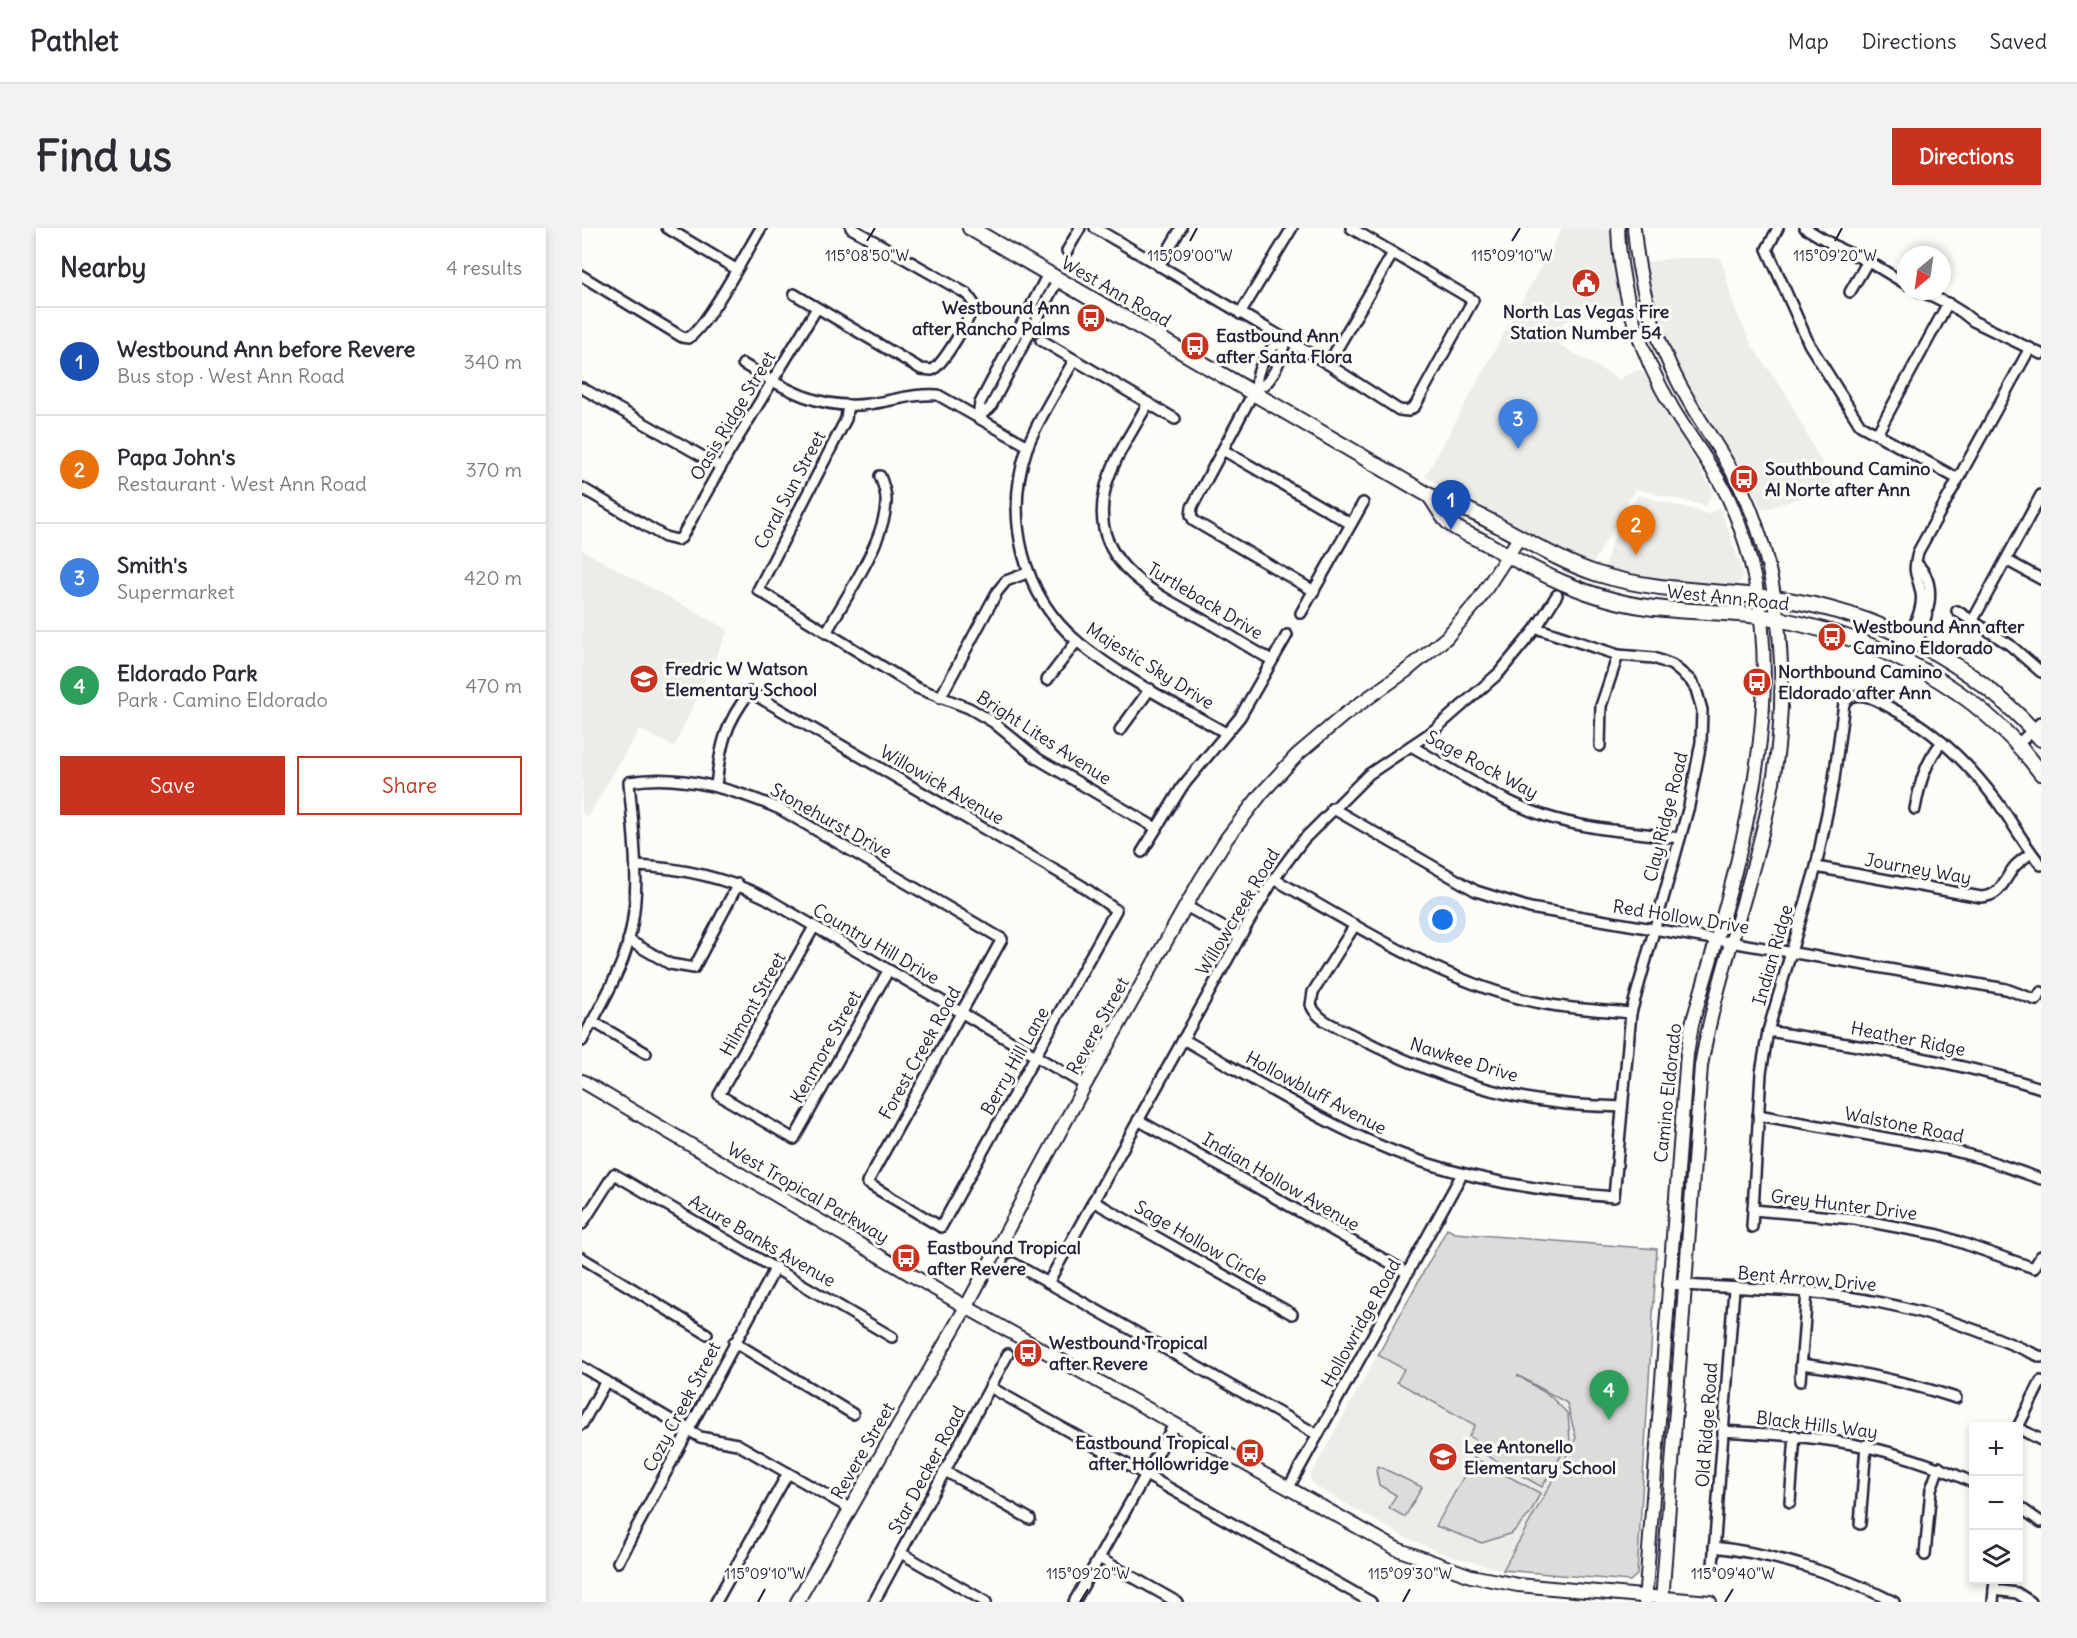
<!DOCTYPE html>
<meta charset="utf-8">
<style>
body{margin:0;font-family:Delius,sans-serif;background:#f2f2f3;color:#2b2b33}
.controls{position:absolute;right:18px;bottom:18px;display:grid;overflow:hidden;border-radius:0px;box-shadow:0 3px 9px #0003}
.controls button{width:54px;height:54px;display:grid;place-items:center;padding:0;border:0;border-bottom:2px solid #e1e1e2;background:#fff;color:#2b2b33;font:30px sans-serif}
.compass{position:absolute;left:1315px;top:18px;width:54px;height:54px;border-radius:50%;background:#fff;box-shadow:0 3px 9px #0003;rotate:209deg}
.you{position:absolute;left:861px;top:692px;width:21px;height:21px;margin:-15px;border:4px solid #fff;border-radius:50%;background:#1a73e8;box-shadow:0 0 0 9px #1a73e833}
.badge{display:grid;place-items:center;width:39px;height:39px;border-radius:50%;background:#c8321e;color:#fff;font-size:20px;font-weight:700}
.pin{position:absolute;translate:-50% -50px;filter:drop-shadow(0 2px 3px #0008)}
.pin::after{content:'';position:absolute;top:32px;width:21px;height:18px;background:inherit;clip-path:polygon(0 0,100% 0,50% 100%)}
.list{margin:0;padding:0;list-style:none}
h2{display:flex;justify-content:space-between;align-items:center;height:78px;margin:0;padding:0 24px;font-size:26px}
h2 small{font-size:20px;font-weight:400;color:#7c7c81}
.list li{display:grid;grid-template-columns:39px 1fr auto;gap:18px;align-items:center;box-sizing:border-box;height:108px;padding:0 24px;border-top:2px solid #e1e1e2}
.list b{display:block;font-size:22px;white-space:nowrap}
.list p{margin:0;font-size:20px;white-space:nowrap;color:#7c7c81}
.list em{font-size:20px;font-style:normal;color:#7c7c81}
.actions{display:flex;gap:12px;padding:18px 24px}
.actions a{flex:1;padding:14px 0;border:2px solid #c8321e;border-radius:0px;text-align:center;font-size:21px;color:#c8321e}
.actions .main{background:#c8321e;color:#fff}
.icon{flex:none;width:33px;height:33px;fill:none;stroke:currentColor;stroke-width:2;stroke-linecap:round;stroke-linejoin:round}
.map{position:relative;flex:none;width:1459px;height:1374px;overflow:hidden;border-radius:0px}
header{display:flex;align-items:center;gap:36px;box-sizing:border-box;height:84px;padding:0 30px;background:#fff;border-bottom:2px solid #e1e1e2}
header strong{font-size:28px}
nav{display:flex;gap:33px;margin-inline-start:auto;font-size:21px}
.intro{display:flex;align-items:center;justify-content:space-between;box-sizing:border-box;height:144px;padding:0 36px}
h1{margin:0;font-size:42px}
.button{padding:15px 27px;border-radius:0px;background:#c8321e;color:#fff;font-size:21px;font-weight:700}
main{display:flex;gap:36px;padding:0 36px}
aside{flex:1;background:#fff;border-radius:0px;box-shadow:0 3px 9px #0003}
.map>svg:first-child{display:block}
.built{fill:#ecece9}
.green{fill:#dddcdb;stroke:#807f8b;stroke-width:1.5}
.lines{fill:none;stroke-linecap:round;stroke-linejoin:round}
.street-casing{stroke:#22223b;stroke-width:14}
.secondary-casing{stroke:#22223b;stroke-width:16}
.primary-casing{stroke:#22223b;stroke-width:18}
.street{stroke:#fdfcf7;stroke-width:9}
.secondary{stroke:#fdfcf7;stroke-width:12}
.primary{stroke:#fdfcf7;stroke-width:14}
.ticks{fill:none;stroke:#22223b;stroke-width:2}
.labels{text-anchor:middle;stroke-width:6;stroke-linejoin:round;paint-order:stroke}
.street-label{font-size:18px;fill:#22223b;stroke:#fdfcf7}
.poi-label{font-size:18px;font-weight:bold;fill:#22223b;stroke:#fdfcf7;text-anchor:start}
.ticks-label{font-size:15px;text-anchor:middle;fill:#22223b;stroke:#fdfcf7;stroke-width:6;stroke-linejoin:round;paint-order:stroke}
</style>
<header>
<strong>Pathlet</strong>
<nav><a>Map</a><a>Directions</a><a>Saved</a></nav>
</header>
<div class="intro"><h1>Find us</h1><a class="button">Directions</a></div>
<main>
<aside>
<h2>Nearby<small>4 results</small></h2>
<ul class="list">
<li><span class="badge" style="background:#1a4fb4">1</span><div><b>Westbound Ann before Revere</b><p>Bus stop · West Ann Road</p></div><em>340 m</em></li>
<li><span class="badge" style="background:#e8710a">2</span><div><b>Papa John's</b><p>Restaurant · West Ann Road</p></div><em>370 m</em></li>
<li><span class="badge" style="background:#3f7fe0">3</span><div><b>Smith's</b><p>Supermarket</p></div><em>420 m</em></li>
<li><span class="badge" style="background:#2e9e5b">4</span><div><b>Eldorado Park</b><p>Park · Camino Eldorado</p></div><em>470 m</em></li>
</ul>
<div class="actions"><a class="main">Save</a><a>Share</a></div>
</aside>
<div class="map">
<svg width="1459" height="1374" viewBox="0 0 1459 1374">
<rect width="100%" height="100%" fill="#fdfcf7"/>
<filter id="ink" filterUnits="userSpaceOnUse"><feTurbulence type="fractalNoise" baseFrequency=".0167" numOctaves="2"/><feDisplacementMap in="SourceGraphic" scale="12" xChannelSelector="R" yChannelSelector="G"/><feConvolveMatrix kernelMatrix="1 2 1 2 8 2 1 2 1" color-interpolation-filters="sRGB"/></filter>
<g filter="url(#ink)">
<!-- built -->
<g class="built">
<polygon points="980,0 1028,0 1032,38 1040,78 981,94 971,113 1036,151 1057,142 1062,145 1131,263 1124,278 1053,261 1011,336 952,310 843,249"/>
<polygon points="1092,30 1139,30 1152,79 1170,118 1204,166 1252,259 1180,282 1165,251 1133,202 1124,181 1119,180 1101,151 1074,85 1063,35"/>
<polygon points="1056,267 1127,286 1138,279 1161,346 1159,353 1154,357 1085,352 1023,340 1029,316"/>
<polygon points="0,322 146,402 92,519 57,501 6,589 0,585"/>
<polygon points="819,1084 985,1175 994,1210 921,1342 871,1329 824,1310 731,1257 728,1248"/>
</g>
<!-- green -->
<g class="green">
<polygon points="865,1001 873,1005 1075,1021 1055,1347 1048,1353 921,1342 994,1210 985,1175 935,1147 968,1168 986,1186 988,1213 960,1259 895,1222 898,1215 887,1208 893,1197 815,1154 822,1141 796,1127"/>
<polygon points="892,1230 958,1265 948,1286 930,1305 900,1315 854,1298"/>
<polygon points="796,1238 840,1259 823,1289 807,1280 814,1267 797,1257 794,1242"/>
</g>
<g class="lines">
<!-- street casing -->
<g class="street-casing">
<g id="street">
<polyline points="85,0 154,41"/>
<polyline points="513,0 746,136 817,182 826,183 833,178 891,72 769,0"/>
<polyline points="1196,0 1185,21 1227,116 1278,197 1376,251"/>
<polyline points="1223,0 1260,22 1286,33 1324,56"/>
<polyline points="485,23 498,0"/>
<polyline points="577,38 599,0"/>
<path d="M0,48L100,109L106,110C124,101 166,21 179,0"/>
<path d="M1337,63C1357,70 1375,79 1391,93L1459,126"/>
<polyline points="1268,64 1286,33"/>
<path d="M212,66L339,141L350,142C361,137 389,89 392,76L385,66L269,0"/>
<polyline points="658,86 710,0"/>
<polyline points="459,112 593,191"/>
<path d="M492,132C477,160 456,190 445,220C422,289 440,367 496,414C540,450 595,477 644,505"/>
<path d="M161,136C201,160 238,183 287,176C310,173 333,165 356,167L446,218"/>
<polyline points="746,136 811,25"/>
<polyline points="0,160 139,239"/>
<path d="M675,160C672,144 687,118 702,111C703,123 692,149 683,156C678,160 675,159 671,165L610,279L609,287L612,293L732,363"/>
<path d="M566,175C551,203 530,232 523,262C505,339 580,368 634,399C653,410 670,422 690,432"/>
<polyline points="266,177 264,191 176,362 335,460 387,480 411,494 456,531 574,600"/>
<polyline points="396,189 398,175 466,46"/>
<polyline points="396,189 408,180 476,51"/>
<polyline points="1295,206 1366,75"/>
<polyline points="641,222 769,296"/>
<polyline points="0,260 83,309 95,312 99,310 146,226 235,80"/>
<polyline points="1424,332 1459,351"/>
<path d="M1334,335C1358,357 1345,388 1335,414"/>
<polyline points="1375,383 1428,417 1459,444"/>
<polyline points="719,385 781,275"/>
<polyline points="1391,392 1459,267"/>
<path d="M244,405C263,370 302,315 304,275C305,265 301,257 298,248"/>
<path d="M1326,410C1332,397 1342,380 1339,365C1335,342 1330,350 1336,324L1448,120"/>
<polyline points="465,452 495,413"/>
<polyline points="358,470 415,364 424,353 445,345"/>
<polyline points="538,502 568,461"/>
<polyline points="1436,516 1459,494"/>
<path d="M829,518C872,542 915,572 963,588C1006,602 1053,604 1098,610"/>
<polyline points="1018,518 1019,478 1036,427"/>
<polyline points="750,580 894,663 948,680 1424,761 1454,772 1459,764"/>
<path d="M1333,581C1338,554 1343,535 1360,514"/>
<polyline points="560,624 600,559 658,489 705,407"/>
<path d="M55,638C101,640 142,649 184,670L503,857"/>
<path d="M1234,639L1399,669C1420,668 1421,652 1433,638C1438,633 1444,629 1449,625"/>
<path d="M692,651C772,696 850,748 940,771C975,780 1013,782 1049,785"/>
<polyline points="604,678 658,709"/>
<path d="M773,697L731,764L729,777C736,794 758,800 773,808C835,840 906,867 976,875C997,878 1019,878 1040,879"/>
<polyline points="232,699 137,867 212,911 306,743"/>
<polyline points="46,712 88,736 112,740 156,656"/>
<polyline points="10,793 64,825"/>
<path d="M1186,803C1278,818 1369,832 1459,860"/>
<path d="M601,811C680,856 758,907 844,935C906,955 968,964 1032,969L1049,785L1107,578L1119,514L1120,482L1114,461L1108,452L1090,437L1072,430L1036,427L954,400"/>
<path d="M0,813C14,786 30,760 41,731C62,673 52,613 47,554C97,545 152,561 198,581L420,711L285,955L359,999L534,682L500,658L168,464C143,495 138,519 134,558"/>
<polyline points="1176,887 1365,921 1399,930 1459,951"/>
<polyline points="556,892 826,1045"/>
<polyline points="511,973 710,1086"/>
<polyline points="1171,982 1273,991 1357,1007 1452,1040 1459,1028"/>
<polyline points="0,996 32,946 310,1109"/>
<path d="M1170,999L1179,845L1186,803L1234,639L1252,551L1262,475L1268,469C1284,464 1296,473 1311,481C1352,502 1386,535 1414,572C1430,593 1442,617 1459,637"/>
<polyline points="0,1030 125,1106"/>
<polyline points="431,1035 736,1207"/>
<polyline points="466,1055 658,709 692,651 721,612 787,546 851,503 917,445 954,400 975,367"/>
<path d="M1086,1056C1157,1061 1230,1060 1300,1075C1355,1086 1408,1106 1459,1129"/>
<polyline points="152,1114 271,1186"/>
<path d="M1219,1136C1273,1143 1323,1153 1374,1170"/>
<polyline points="0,1139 118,1209 155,1216 269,1281"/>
<polyline points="1218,1153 1225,1064"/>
<polyline points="408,1159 789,1374"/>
<polyline points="0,1196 24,1153"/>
<polyline points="1436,1199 1459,1153"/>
<polyline points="1436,1200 1459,1212"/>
<path d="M1141,1203C1237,1209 1303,1214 1392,1255"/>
<polyline points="363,1243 448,1291"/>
<polyline points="707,1259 880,946"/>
<polyline points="1208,1274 1213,1207"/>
<polyline points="1436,1278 1459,1294"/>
<polyline points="1278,1296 1284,1217"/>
<path d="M1132,1319C1193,1326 1257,1346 1312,1374"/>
<polyline points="319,1325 404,1374"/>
<polyline points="1343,1327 1349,1261 1357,1239"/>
<polyline points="517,1330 595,1374"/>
<polyline points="36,1334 194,1039"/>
<polyline points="1131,1337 1152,1061"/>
<polyline points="1412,1362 1435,1365 1449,1374"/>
<polyline points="134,1374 206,1245"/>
<polyline points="292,1374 426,1126"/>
<polyline points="492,1374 593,1195"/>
<polyline points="1411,1374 1413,1352"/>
</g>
</g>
<!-- secondary casing -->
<g class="secondary-casing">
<g id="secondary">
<path d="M1036,0C1038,63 1058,126 1091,181C1108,210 1131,238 1146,269C1224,440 1158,628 1110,796L1105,826L1063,1374"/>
<path d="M1052,0C1057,64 1075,120 1108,175C1129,211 1155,245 1170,285C1205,377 1207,488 1185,584C1166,670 1134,751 1119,838L1080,1374"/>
<polyline points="0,853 384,1079 815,1321 889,1348 936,1357 1128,1374"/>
<polyline points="215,1374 384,1079 503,857 619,651 645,610 679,566 715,527 762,487 824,443 864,410 896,373 937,310"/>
</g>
</g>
<!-- primary casing -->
<g class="primary-casing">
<g id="primary">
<path d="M388,0L848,268C908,285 957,327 1016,346C1074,364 1133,362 1192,370C1294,383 1391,434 1459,511"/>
<path d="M848,268C854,276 859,287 866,294C875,303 891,308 902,314C952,343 1006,371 1065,379C1108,385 1152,383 1196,391C1301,412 1394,458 1459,545"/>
</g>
</g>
<!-- street -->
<use href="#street" class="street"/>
<!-- secondary -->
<use href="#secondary" class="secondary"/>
<!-- primary -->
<use href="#primary" class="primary"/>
</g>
</g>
<!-- ticks -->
<path class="ticks" d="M285,13L293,0M608,13L615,0M930,13L938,0M1253,13L1260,0M176,1374L183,1361M498,1374L506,1361M821,1374L828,1361M1143,1374L1151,1361"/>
<!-- icons -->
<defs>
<g id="civic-disc" transform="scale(1.5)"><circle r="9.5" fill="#c8321e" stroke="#fdfcf7"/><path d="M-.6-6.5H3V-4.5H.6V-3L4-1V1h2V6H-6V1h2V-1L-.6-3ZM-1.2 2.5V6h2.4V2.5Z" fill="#fff"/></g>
<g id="bus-disc" transform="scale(1.5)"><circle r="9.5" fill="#c8321e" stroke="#fdfcf7"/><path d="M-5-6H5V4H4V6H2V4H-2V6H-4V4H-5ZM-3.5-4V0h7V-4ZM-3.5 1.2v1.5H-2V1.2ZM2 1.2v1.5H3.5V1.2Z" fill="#fff"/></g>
<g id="school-disc" transform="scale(1.5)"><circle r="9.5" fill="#c8321e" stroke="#fdfcf7"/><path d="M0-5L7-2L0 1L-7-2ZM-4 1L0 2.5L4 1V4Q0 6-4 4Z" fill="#fff"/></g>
</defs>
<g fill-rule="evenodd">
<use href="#civic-disc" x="1004" y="55"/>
<use href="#bus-disc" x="509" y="90"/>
<use href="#bus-disc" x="613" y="118"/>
<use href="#bus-disc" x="1162" y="251"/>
<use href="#bus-disc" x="1250" y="409"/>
<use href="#school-disc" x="62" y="451"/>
<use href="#bus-disc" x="1175" y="454"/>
<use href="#bus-disc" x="324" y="1030"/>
<use href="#bus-disc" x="446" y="1125"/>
<use href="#bus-disc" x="668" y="1225"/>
<use href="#school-disc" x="861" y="1229"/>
</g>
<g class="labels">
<!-- street labels -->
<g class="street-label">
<text transform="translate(534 64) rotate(30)" y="6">West Ann Road</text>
<text transform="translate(151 188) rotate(-59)" y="6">Oasis Ridge Street</text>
<text transform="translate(208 262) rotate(-62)" y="6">Coral Sun Street</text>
<text transform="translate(1146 370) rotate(6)" y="6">West Ann Road</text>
<text transform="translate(623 373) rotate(31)" y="6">Turtleback Drive</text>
<text transform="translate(568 438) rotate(32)" y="6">Majestic Sky Drive</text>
<text transform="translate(462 510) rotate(33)" y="6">Bright Lites Avenue</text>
<text transform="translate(900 537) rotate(28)" y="6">Sage Rock Way</text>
<text transform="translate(360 557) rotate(30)" y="6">Willowick Avenue</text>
<text transform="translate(1084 589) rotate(-76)" y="6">Clay Ridge Road</text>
<text transform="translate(249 593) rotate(29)" y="6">Stonehurst Drive</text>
<text transform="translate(1336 641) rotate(10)" y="6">Journey Way</text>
<text transform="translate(656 684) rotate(-59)" y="6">Willowcreek Road</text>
<text transform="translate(1099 689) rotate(9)" y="6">Red Hollow Drive</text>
<text transform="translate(294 716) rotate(30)" y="6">Country Hill Drive</text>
<text transform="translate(1191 727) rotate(-74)" y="6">Indian Ridge</text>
<text transform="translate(171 776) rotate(-61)" y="6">Hilmont Street</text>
<text transform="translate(516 798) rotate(-61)" y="6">Revere Street</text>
<text transform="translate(1326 811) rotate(11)" y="6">Heather Ridge</text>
<text transform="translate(244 819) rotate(-61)" y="6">Kenmore Street</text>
<text transform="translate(338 825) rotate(-61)" y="6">Forest Creek Road</text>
<text transform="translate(882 832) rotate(17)" y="6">Nawkee Drive</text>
<text transform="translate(433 833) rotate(-61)" y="6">Berry Hill Lane</text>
<text transform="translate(734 865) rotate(28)" y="6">Hollowbluff Avenue</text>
<text transform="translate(1086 865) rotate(-84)" y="6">Camino Eldorado</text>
<text transform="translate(1322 897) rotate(11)" y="6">Walstone Road</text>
<text transform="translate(699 954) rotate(30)" y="6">Indian Hollow Avenue</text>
<text transform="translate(226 965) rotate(30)" y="6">West Tropical Parkway</text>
<text transform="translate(1262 977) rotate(7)" y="6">Grey Hunter Drive</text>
<text transform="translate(180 1013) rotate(30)" y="6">Azure Banks Avenue</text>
<text transform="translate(619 1015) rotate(30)" y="6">Sage Hollow Circle</text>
<text transform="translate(1225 1051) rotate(5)" y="6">Bent Arrow Drive</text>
<text transform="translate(779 1095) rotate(-61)" y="6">Hollowridge Road</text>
<text transform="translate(100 1179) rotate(-62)" y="6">Cozy Creek Street</text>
<text transform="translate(1125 1197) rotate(-86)" y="6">Old Ridge Road</text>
<text transform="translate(1235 1197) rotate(7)" y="6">Black Hills Way</text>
<text transform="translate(281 1223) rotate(-60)" y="6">Revere Street</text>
<text transform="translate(345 1242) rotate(-62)" y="6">Star Decker Road</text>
</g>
<!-- poi labels -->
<g class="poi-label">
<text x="488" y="86" text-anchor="end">Westbound Ann<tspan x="488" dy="21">after Rancho Palms</tspan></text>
<text x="1004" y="90" text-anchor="middle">North Las Vegas Fire<tspan x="1004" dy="21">Station Number 54</tspan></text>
<text x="634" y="114">Eastbound Ann<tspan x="634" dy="21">after Santa Flora</tspan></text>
<text x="1183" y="247">Southbound Camino<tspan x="1183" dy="21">Al Norte after Ann</tspan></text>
<text x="1271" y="405">Westbound Ann after<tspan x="1271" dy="21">Camino Eldorado</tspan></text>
<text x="83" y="447">Fredric W Watson<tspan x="83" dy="21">Elementary School</tspan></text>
<text x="1196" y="450">Northbound Camino<tspan x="1196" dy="21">Eldorado after Ann</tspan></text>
<text x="345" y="1026">Eastbound Tropical<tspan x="345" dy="21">after Revere</tspan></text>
<text x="467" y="1121">Westbound Tropical<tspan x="467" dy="21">after Revere</tspan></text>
<text x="647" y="1221" text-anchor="end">Eastbound Tropical<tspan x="647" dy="21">after Hollowridge</tspan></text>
<text x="882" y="1225">Lee Antonello<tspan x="882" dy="21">Elementary School</tspan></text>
</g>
</g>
<g class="ticks-label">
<text x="285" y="33">115°08'50"W</text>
<text x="608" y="33">115°09'00"W</text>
<text x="930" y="33">115°09'10"W</text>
<text x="1253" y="33">115°09'20"W</text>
<text x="183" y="1351">115°09'10"W</text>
<text x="506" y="1351">115°09'20"W</text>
<text x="828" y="1351">115°09'30"W</text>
<text x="1151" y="1351">115°09'40"W</text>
</g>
</svg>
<div class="controls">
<button>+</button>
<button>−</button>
<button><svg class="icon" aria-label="layers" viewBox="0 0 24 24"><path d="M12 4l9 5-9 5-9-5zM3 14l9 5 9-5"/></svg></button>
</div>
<svg class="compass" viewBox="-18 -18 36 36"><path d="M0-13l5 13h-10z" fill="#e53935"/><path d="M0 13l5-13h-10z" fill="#7c7c81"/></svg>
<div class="you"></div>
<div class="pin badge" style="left:869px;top:302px;background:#1a4fb4">1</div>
<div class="pin badge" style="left:1054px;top:327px;background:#e8710a">2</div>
<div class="pin badge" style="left:936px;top:221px;background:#3f7fe0">3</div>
<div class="pin badge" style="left:1027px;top:1192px;background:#2e9e5b">4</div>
</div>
</main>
